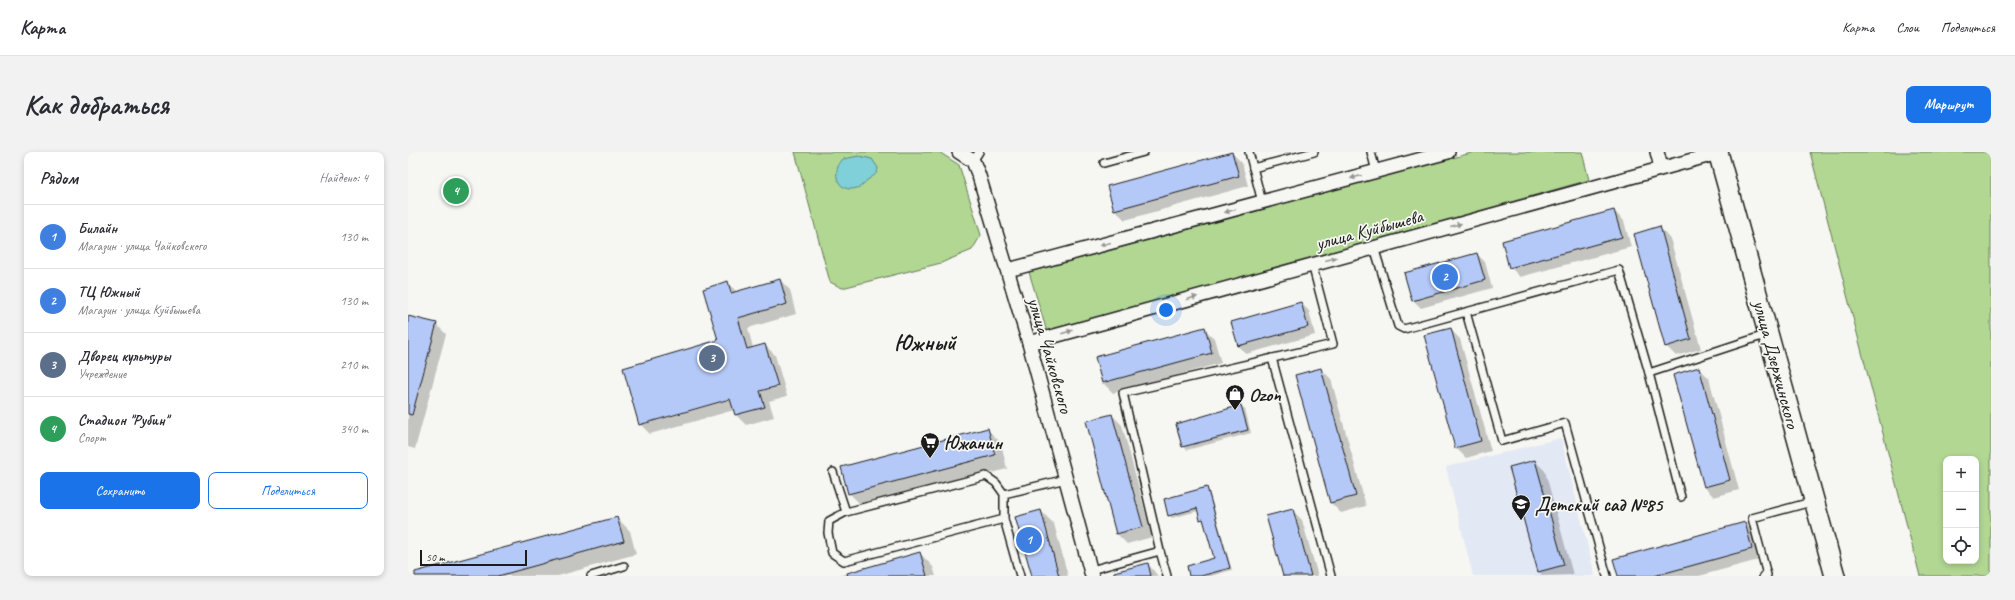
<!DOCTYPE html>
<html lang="ru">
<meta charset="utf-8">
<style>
body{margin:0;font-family:Caveat,sans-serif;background:#f2f2f3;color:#2b2b33}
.controls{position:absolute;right:12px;bottom:12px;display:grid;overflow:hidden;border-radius:8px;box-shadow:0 2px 6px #0003}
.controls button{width:36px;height:36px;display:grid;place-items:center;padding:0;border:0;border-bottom:1px solid #e1e1e2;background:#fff;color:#2b2b33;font:20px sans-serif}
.scale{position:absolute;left:12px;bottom:10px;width:107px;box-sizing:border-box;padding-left:4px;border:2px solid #1c1c1c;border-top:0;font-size:11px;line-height:14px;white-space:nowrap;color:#1c1c1c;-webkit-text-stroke:3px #f6f6f2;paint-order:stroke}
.you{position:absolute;left:758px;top:158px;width:14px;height:14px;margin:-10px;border:3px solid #fff;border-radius:50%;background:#1a73e8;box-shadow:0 0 0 6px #1a73e833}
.badge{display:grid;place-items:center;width:26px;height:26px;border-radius:50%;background:#1a73e8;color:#fff;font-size:13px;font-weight:700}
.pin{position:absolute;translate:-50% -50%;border:2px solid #fff;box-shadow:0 1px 4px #0006}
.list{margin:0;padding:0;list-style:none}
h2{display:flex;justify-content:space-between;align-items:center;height:52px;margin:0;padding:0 16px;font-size:17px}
h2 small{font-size:13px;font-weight:400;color:#7c7c81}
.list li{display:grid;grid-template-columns:26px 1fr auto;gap:12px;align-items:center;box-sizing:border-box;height:64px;padding:0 16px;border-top:1px solid #e1e1e2}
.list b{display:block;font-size:15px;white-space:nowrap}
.list p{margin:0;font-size:13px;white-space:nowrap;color:#7c7c81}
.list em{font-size:13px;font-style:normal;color:#7c7c81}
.actions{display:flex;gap:8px;padding:12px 16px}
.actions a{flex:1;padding:9px 0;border:1px solid #1a73e8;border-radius:8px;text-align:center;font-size:14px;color:#1a73e8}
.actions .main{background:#1a73e8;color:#fff}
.icon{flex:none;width:22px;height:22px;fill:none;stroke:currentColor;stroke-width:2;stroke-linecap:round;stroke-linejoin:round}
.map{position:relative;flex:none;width:1583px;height:424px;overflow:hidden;border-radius:8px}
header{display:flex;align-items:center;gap:24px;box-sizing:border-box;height:56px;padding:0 20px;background:#fff;border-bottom:1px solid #e1e1e2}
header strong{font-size:19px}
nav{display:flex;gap:22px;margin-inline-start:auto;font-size:14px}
.intro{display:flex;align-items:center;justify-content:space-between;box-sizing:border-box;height:96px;padding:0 24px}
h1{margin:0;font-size:28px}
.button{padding:10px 18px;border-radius:8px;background:#1a73e8;color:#fff;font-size:14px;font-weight:700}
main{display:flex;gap:24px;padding:0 24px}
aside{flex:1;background:#fff;border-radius:8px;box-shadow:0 2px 6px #0003}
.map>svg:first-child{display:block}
.built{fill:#e2e8f4}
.green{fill:#b1d792;stroke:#667a57;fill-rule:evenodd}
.water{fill:#7fd0d8;stroke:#57888d}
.shadow{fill:#0003;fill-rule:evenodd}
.building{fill:#b5c9f8;stroke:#1c1c1c}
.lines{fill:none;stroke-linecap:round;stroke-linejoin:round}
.service-casing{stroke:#1c1c1c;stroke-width:10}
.minor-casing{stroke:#1c1c1c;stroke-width:16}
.secondary-casing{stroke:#1c1c1c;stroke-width:22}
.service{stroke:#f6f6f2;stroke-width:7}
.minor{stroke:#f6f6f2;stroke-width:13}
.secondary{stroke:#f6f6f2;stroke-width:19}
.oneway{fill:#949492}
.labels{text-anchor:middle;stroke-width:3.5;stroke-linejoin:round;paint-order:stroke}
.street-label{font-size:19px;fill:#1c1c1c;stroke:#f6f6f2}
.poi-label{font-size:19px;font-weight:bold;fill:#1c1c1c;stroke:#f6f6f2;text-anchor:start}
.district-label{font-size:23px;font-weight:bold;fill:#1c1c1c;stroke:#f6f6f2}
</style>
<header>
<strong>Карта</strong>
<nav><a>Карта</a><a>Слои</a><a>Поделиться</a></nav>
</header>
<div class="intro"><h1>Как добраться</h1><a class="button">Маршрут</a></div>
<main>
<aside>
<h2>Рядом<small>Найдено: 4</small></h2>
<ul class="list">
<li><span class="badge" style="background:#3f7fe0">1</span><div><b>Билайн</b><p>Магазин · улица Чайковского</p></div><em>130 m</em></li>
<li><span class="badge" style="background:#3f7fe0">2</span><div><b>ТЦ Южный</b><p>Магазин · улица Куйбышева</p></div><em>130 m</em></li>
<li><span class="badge" style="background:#5c6f8a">3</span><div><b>Дворец культуры</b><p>Учреждение</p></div><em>210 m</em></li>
<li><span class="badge" style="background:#2e9e5b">4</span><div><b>Стадион &quot;Рубин&quot;</b><p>Спорт</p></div><em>340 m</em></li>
</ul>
<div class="actions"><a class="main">Сохранить</a><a>Поделиться</a></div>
</aside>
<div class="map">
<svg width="1583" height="424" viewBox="0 0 1583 424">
<rect width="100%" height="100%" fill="#f6f6f2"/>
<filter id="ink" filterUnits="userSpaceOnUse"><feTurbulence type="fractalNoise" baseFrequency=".025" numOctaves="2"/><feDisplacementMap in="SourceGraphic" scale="8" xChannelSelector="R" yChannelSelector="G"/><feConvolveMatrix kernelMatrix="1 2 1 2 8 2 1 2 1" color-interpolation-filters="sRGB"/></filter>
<g filter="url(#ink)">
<!-- built -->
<polygon class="built" points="1153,286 1187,424 1065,424 1038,315"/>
<!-- green -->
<g class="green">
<polygon points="387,0 531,0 551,13 573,83 564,98 533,111 434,136 422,130"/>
<polygon points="1067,0 1174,0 1181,28 639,180 621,120"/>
<path d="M1402,0H1583V424H1512ZM1538,307H1568V409H1538Z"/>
</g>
<!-- water -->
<path class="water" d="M451,4L464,7L470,16C469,23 466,23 461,27C456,30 454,35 449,36C430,42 422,20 435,7Z"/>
<!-- shadow -->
<g class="shadow">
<polygon points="876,0 890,0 879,3"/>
<polygon points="824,1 834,11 840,34 717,68 707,58 701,35"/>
<polygon points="1206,59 1216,69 1223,95 1112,125 1102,115"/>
<polygon points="1252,76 1262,86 1293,197 1268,204 1258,194"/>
<polygon points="1069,102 1077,110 1084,136 1013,156 1005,148"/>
<path d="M372,128L382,138L388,162L340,176L345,196L357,193L367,203L379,244L361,249L366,265L338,273L328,263L326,258L242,282L232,272L311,189L320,131L329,140ZM326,244L327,246L237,272V270Z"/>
<polygon points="893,151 901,159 907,183 838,202 831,194 824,170"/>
<polygon points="0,165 28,172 38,182 7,297 0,295"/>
<polygon points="796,177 806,186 813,211 705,241 695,231 689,206"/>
<polygon points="1042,177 1052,187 1083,299 1058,306 1048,296"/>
<polygon points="1291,216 1301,226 1331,338 1306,345 1296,335 1266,223"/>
<polygon points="913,217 923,227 958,354 933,361 923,351"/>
<polygon points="833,254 837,257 843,281 779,298 775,294"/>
<polygon points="704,263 714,273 744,385 719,392 709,382 679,270"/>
<polygon points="579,277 593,291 599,317 455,355 441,341"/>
<polygon points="1127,309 1137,319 1165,423 1135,424 1131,420"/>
<polygon points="799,336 801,339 824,418 803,424 782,424 807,407 797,369 793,367 790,359 764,366 761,363"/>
<polygon points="884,358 894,368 910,424 876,424"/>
<polygon points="633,359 646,372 660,424 625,424"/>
<polygon points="209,366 222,379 228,402 150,424 26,424"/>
<polygon points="1337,371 1347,381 1354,407 1291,424 1211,424"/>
<polygon points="512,401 525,415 528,424 431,424"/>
<polygon points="740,412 750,424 716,424"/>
</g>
<!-- building -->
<g class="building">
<polygon points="824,0 831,24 706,58 699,34"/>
<polygon points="1206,58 1214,85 1101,116 1094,89"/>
<polygon points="1252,74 1283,187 1257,195 1226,82"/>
<polygon points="1069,101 1077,128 1004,149 996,121"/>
<polygon points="372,127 379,152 330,166 339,197 357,192 370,234 352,239 357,255 327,263 322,247 231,273 215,216 310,188 295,137 320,129 323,141"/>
<polygon points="893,150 900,175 830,194 823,170"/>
<polygon points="0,164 29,171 4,263 0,262"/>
<polygon points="797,175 804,201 694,231 687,205"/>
<polygon points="1043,176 1073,289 1047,296 1016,183"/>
<polygon points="1291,215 1322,328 1296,335 1265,223"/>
<polygon points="913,216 948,344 922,351 887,223"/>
<polygon points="833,253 840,278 774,295 768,272"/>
<polygon points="704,262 735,375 708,382 678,269"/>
<polygon points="580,276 587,303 440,342 433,315"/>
<polygon points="1127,308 1156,413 1130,420 1101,315"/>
<polygon points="799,335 822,416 793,424 781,424 779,414 806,406 795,367 792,368 789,356 760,364 756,347"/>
<polygon points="885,357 903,424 875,424 858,364"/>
<polygon points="633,358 651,424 624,424 607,365"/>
<polygon points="209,365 216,389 90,424 7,424 7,420"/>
<polygon points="1337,370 1344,397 1246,424 1210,424 1205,407"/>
<polygon points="512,400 519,424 440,424 439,421"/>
<polygon points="740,411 743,424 706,424 706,420"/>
</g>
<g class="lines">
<!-- service casing -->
<g class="service-casing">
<g id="service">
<polyline points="841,0 854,50"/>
<polyline points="963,0 968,19"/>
<polyline points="565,9 571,0"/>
<polyline points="696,11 736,0"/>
<polyline points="845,16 906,0"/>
<polyline points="966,95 990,174 996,177 1211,118 1241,221 1273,345"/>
<polyline points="1058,160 1094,289 1157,271 1199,424"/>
<polyline points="864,206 923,424"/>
<polyline points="1241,221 1360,182"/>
<polyline points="425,320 438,360"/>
<polyline points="596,342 596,367 436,409 424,401 420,381 421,369 438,360 578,324 588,331 596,342 658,327"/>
<polyline points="596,367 612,424"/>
<polyline points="683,418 752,399"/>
<polyline points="183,424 216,414"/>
<polyline points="759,424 752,399 715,241 925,192 904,112"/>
<polyline points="1355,424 1359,423 1344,366 1407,349"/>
</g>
</g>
<!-- minor casing -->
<g class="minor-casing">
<g id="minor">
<polyline points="551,0 565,9 571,24 621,191 684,424"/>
<polyline points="1249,0 1253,15"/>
<polyline points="600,118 1040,0"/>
<polyline points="621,191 1310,1"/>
</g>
</g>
<!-- secondary casing -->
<g class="secondary-casing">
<polyline id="secondary" points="1310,0 1427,424"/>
</g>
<!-- service -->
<use href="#service" class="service"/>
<!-- minor -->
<use href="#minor" class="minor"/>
<!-- secondary -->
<use href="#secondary" class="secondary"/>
</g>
<!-- one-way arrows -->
<defs><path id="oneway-solid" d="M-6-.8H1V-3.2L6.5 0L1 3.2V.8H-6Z"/></defs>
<g class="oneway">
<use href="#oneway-solid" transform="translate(948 25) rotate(165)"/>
<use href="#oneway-solid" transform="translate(822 59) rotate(165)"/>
<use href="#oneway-solid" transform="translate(1048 73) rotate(-15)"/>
<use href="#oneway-solid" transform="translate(697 92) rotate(165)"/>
<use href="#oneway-solid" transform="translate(923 107) rotate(-15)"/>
<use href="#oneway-solid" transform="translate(784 146) rotate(-16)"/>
<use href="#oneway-solid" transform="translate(659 180) rotate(-16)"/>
</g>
</g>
<!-- icons -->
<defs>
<g id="shop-pin" transform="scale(1)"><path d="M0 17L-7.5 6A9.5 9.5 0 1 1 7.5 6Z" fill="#1c1c1c" stroke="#f6f6f2"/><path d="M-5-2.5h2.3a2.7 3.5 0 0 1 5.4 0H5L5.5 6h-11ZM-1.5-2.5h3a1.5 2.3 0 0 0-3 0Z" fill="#fff"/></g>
<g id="supermarket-pin" transform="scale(1)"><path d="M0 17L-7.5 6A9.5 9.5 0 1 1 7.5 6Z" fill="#1c1c1c" stroke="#f6f6f2"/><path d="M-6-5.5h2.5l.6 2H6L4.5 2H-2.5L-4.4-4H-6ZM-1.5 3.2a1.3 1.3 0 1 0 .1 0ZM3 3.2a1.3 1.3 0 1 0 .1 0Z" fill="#fff"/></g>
<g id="school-pin" transform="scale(1)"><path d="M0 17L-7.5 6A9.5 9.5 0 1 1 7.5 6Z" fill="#1c1c1c" stroke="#f6f6f2"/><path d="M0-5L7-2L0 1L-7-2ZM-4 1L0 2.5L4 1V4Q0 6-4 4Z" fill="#fff"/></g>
</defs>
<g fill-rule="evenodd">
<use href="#shop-pin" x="827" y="242"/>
<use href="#supermarket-pin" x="522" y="290"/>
<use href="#school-pin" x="1113" y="352"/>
</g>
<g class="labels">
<!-- street labels -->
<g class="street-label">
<text transform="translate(961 77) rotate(-15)" y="7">улица Куйбышева</text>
<text transform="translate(643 203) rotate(74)" y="7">улица Чайковского</text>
<text transform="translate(1369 212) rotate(75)" y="7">улица Дзержинского</text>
</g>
<!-- poi labels -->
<g class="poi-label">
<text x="841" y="249">Ozon</text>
<text x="536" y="297">Южанин</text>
<text x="1127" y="359">Детский сад №85</text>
</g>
<!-- district labels -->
<g class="district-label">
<text x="517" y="198">Южный</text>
</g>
</g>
</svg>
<div class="controls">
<button>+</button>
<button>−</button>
<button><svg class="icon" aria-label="locate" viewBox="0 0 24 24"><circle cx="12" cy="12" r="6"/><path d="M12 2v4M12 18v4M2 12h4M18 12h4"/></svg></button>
</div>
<div class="scale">50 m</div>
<div class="you"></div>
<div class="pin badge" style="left:621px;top:388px;background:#3f7fe0">1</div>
<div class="pin badge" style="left:1037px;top:125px;background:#3f7fe0">2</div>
<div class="pin badge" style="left:304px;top:206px;background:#5c6f8a">3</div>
<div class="pin badge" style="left:48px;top:39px;background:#2e9e5b">4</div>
</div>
</main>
